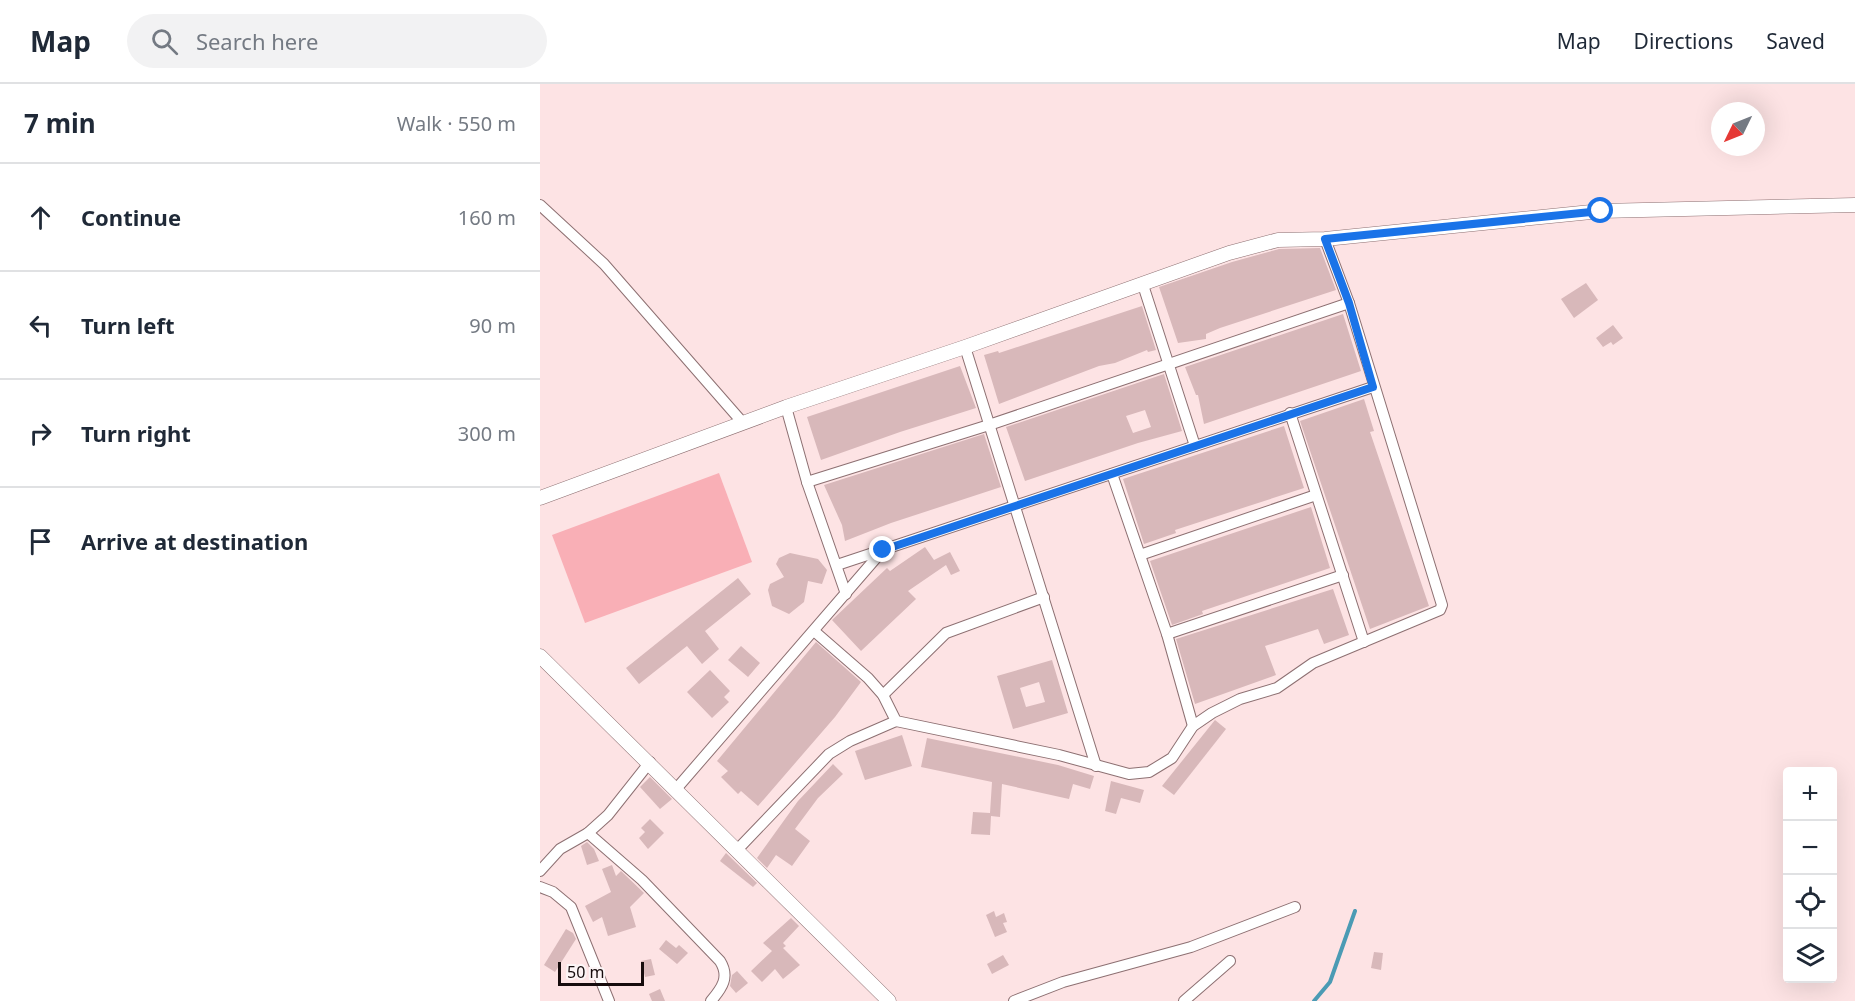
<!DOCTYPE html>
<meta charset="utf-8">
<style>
body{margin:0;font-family:"Noto Sans",sans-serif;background:#f2f2f3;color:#1f2937}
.controls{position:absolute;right:18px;bottom:18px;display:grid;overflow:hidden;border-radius:6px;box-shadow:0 6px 24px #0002}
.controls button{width:54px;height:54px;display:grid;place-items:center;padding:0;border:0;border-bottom:2px solid #e0e1e3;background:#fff;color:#1f2937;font:30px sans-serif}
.compass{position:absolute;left:1171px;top:18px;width:54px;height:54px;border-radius:50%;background:#fff;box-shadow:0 6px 24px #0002;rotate:227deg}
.scale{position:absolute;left:18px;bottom:15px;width:86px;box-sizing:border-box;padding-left:6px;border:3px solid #160c0d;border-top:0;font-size:16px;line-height:21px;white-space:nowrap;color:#160c0d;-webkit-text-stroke:4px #fcf5f6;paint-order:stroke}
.stop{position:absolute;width:18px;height:18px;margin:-14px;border:4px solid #1a73e8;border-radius:50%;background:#fff}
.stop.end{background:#1a73e8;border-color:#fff;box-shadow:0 2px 6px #0008}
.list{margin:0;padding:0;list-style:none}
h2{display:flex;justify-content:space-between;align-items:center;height:78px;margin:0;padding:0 24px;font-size:26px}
h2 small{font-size:20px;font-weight:400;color:#747a83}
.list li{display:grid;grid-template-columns:39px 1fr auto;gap:18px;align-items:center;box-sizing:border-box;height:108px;padding:0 24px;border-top:2px solid #e0e1e3}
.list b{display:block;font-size:22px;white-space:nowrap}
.list em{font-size:20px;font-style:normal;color:#747a83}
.icon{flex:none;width:33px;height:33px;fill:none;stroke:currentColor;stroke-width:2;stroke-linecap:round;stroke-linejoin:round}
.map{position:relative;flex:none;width:1315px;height:917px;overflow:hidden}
header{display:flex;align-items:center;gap:36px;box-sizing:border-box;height:84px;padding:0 30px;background:#fff;border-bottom:2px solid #e0e1e3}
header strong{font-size:28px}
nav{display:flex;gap:33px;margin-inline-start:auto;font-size:21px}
.search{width:420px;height:54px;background:#f2f2f3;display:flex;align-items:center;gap:15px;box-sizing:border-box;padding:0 21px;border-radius:33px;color:#747a83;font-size:22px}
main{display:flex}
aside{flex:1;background:#fff}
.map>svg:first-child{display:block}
.green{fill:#f9afb6}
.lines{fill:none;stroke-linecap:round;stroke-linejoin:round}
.stream{stroke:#4b9bb4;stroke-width:4}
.building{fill:#d8b8ba;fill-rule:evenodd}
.minor-casing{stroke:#8d7072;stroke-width:12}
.tertiary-casing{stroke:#8d7072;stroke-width:15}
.minor{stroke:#fff;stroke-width:10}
.tertiary{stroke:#fff;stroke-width:14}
.route{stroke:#1a73e8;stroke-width:8}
</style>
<header>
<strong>Map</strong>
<div class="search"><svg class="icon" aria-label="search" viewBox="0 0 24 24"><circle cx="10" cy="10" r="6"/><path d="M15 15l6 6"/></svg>Search here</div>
<nav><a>Map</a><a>Directions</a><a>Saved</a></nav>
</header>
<main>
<aside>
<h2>7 min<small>Walk · 550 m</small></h2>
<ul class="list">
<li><svg class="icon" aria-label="ahead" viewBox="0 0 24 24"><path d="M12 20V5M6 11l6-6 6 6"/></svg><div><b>Continue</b></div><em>160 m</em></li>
<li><svg class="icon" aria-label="left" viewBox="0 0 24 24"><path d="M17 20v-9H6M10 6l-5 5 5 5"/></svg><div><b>Turn left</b></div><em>90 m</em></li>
<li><svg class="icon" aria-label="right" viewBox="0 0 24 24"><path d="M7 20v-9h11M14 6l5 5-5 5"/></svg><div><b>Turn right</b></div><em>300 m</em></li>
<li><svg class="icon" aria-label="arrive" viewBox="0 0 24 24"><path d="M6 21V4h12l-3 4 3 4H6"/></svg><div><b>Arrive at destination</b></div></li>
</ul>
</aside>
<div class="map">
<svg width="1315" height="917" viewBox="0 0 1315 917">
<rect width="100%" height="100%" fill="#fde3e4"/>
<!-- green -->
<polygon class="green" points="179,389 212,478 45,539 12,451"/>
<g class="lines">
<!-- stream -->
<polyline class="stream" points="774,917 790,898 815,827"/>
</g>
<!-- building -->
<g class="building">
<polygon points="780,164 796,206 680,244 666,250 666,255 638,259 619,203 692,178 739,165"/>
<polygon points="1046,199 1058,216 1034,234 1021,215"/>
<polygon points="602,222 616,266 608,268 607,266 575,279 559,282 459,320 444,271 458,267 459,269"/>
<polygon points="803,230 821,287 664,340 658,311 656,311 645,283"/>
<polygon points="1073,241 1083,254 1073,261 1071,258 1063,263 1056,254"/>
<polygon points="420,282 436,324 360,348 281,376 267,333"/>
<path d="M624,290L642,347L598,359L485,397L466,343ZM605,326L611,343L593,349L586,332Z"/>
<polygon points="824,315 834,347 830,348 889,522 830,545 760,337"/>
<polygon points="744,342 764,404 635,446 636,449 604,460 583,395"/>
<polygon points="444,350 461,403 351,439 305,457 302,441 284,401"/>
<polygon points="771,423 790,484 662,527 663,530 632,541 610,477"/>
<polygon points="385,463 394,476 410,468 420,487 411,491 406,481 368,507 376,515 321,567 292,536 347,484 350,487"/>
<polygon points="250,469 278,475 287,486 282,500 268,497 264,518 249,530 232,522 228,506 230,500 244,493 236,480 239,474"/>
<polygon points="198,494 211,510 165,547 179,565 162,580 147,562 99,600 86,584"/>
<polygon points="793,505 809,551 784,560 778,545 725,562 736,591 655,620 636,555"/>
<polygon points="276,558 321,598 295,633 218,722 201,707 198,710 181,693 188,687 177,677"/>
<polygon points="201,562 220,579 208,593 188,576"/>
<path d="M512,576L528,629L473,645L457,592ZM499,598L505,618L486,623L480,604Z"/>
<polygon points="170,586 190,607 184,613 189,618 172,634 147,608"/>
<polygon points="675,636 686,645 634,711 622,702"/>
<polygon points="362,651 372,682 325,696 315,667"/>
<polygon points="387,654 518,681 554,692 550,705 533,700 529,715 462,700 460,733 451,732 450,751 431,750 433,728 450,729 452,698 381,683"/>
<polygon points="293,680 303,690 278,714 255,745 270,757 252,782 236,771 227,784 217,774 258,717"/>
<polygon points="110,693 132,715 120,725 100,703"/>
<polygon points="571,697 604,706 600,719 581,714 576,730 565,727"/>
<polygon points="110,735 124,749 108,765 99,754 105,748 101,744"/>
<polygon points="47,758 54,765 59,777 47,781 41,762"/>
<polygon points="186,769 217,799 213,803 180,777"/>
<polygon points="72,781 76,792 81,787 104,809 90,823 96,843 68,852 62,833 53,838 45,822 71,808 62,785"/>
<polygon points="454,827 456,833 464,829 467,838 463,839 467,848 455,853 446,831"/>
<polygon points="251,834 259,842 243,859 246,862 243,864 260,881 243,895 235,885 222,898 211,887 232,867 223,859"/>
<polygon points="26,845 33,849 36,855 15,888 4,881"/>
<polygon points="126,856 136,864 139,861 148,869 137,880 119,865"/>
<polygon points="834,868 843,869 841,886 831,884"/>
<polygon points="463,871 469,881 452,890 447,880"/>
<polygon points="111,875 115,891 105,893 101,877"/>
<polygon points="197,887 208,899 196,909 190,902 192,891"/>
<polygon points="120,905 125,917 112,917 109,910"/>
</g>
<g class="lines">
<!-- minor casing -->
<g class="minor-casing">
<g id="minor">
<polyline points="0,121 64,180 203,339"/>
<polyline points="603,201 655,362"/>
<polyline points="425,263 556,682"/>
<polyline points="246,323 267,398 306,510"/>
<polyline points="750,329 824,558"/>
<polyline points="572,390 627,550 653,642"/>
<polyline points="267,398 449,341 809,219"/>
<polyline points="600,471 776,411"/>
<polyline points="297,481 833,303"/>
<polyline points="274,547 328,594 343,611 356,637 519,671 589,690 609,688 632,674 653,642 672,629 700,615 737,604 773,579 900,526 902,521 809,219 785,155"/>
<polyline points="627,550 803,491"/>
<polyline points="343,611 406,549 504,513"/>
<polyline points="137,704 343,466"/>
<path d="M48,749L102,796L180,877C190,893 182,904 171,917"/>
<polyline points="198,765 289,670 310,657 356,637"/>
<polyline points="0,787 20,765 48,749 68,731 110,678"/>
<polyline points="0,803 13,808 31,823 69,917"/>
<polyline points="474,917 523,898 651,863 755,823"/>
<polyline points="644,917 690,877"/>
</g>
</g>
<!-- tertiary casing -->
<g class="tertiary-casing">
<g id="tertiary">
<polyline points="0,414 246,323 425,263 689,169 738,156 785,155 1061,127 1315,121"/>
<polyline points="0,572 349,917"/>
</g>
</g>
<!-- minor -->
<use href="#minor" class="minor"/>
<!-- tertiary -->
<use href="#tertiary" class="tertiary"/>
</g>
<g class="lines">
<!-- route -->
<polyline class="route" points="343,466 833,303 809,219 785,155 1061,127"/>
</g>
</svg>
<div class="controls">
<button>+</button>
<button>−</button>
<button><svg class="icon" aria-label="locate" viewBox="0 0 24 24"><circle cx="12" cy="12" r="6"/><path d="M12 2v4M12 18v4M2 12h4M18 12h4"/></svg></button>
<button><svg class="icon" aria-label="layers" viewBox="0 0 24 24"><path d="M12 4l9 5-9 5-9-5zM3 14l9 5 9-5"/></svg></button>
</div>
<svg class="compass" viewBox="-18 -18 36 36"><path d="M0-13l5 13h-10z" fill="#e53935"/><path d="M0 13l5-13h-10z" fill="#747a83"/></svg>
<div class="scale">50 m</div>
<div class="stop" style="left:1061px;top:127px"></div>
<div class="stop end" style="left:343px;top:466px"></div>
</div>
</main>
